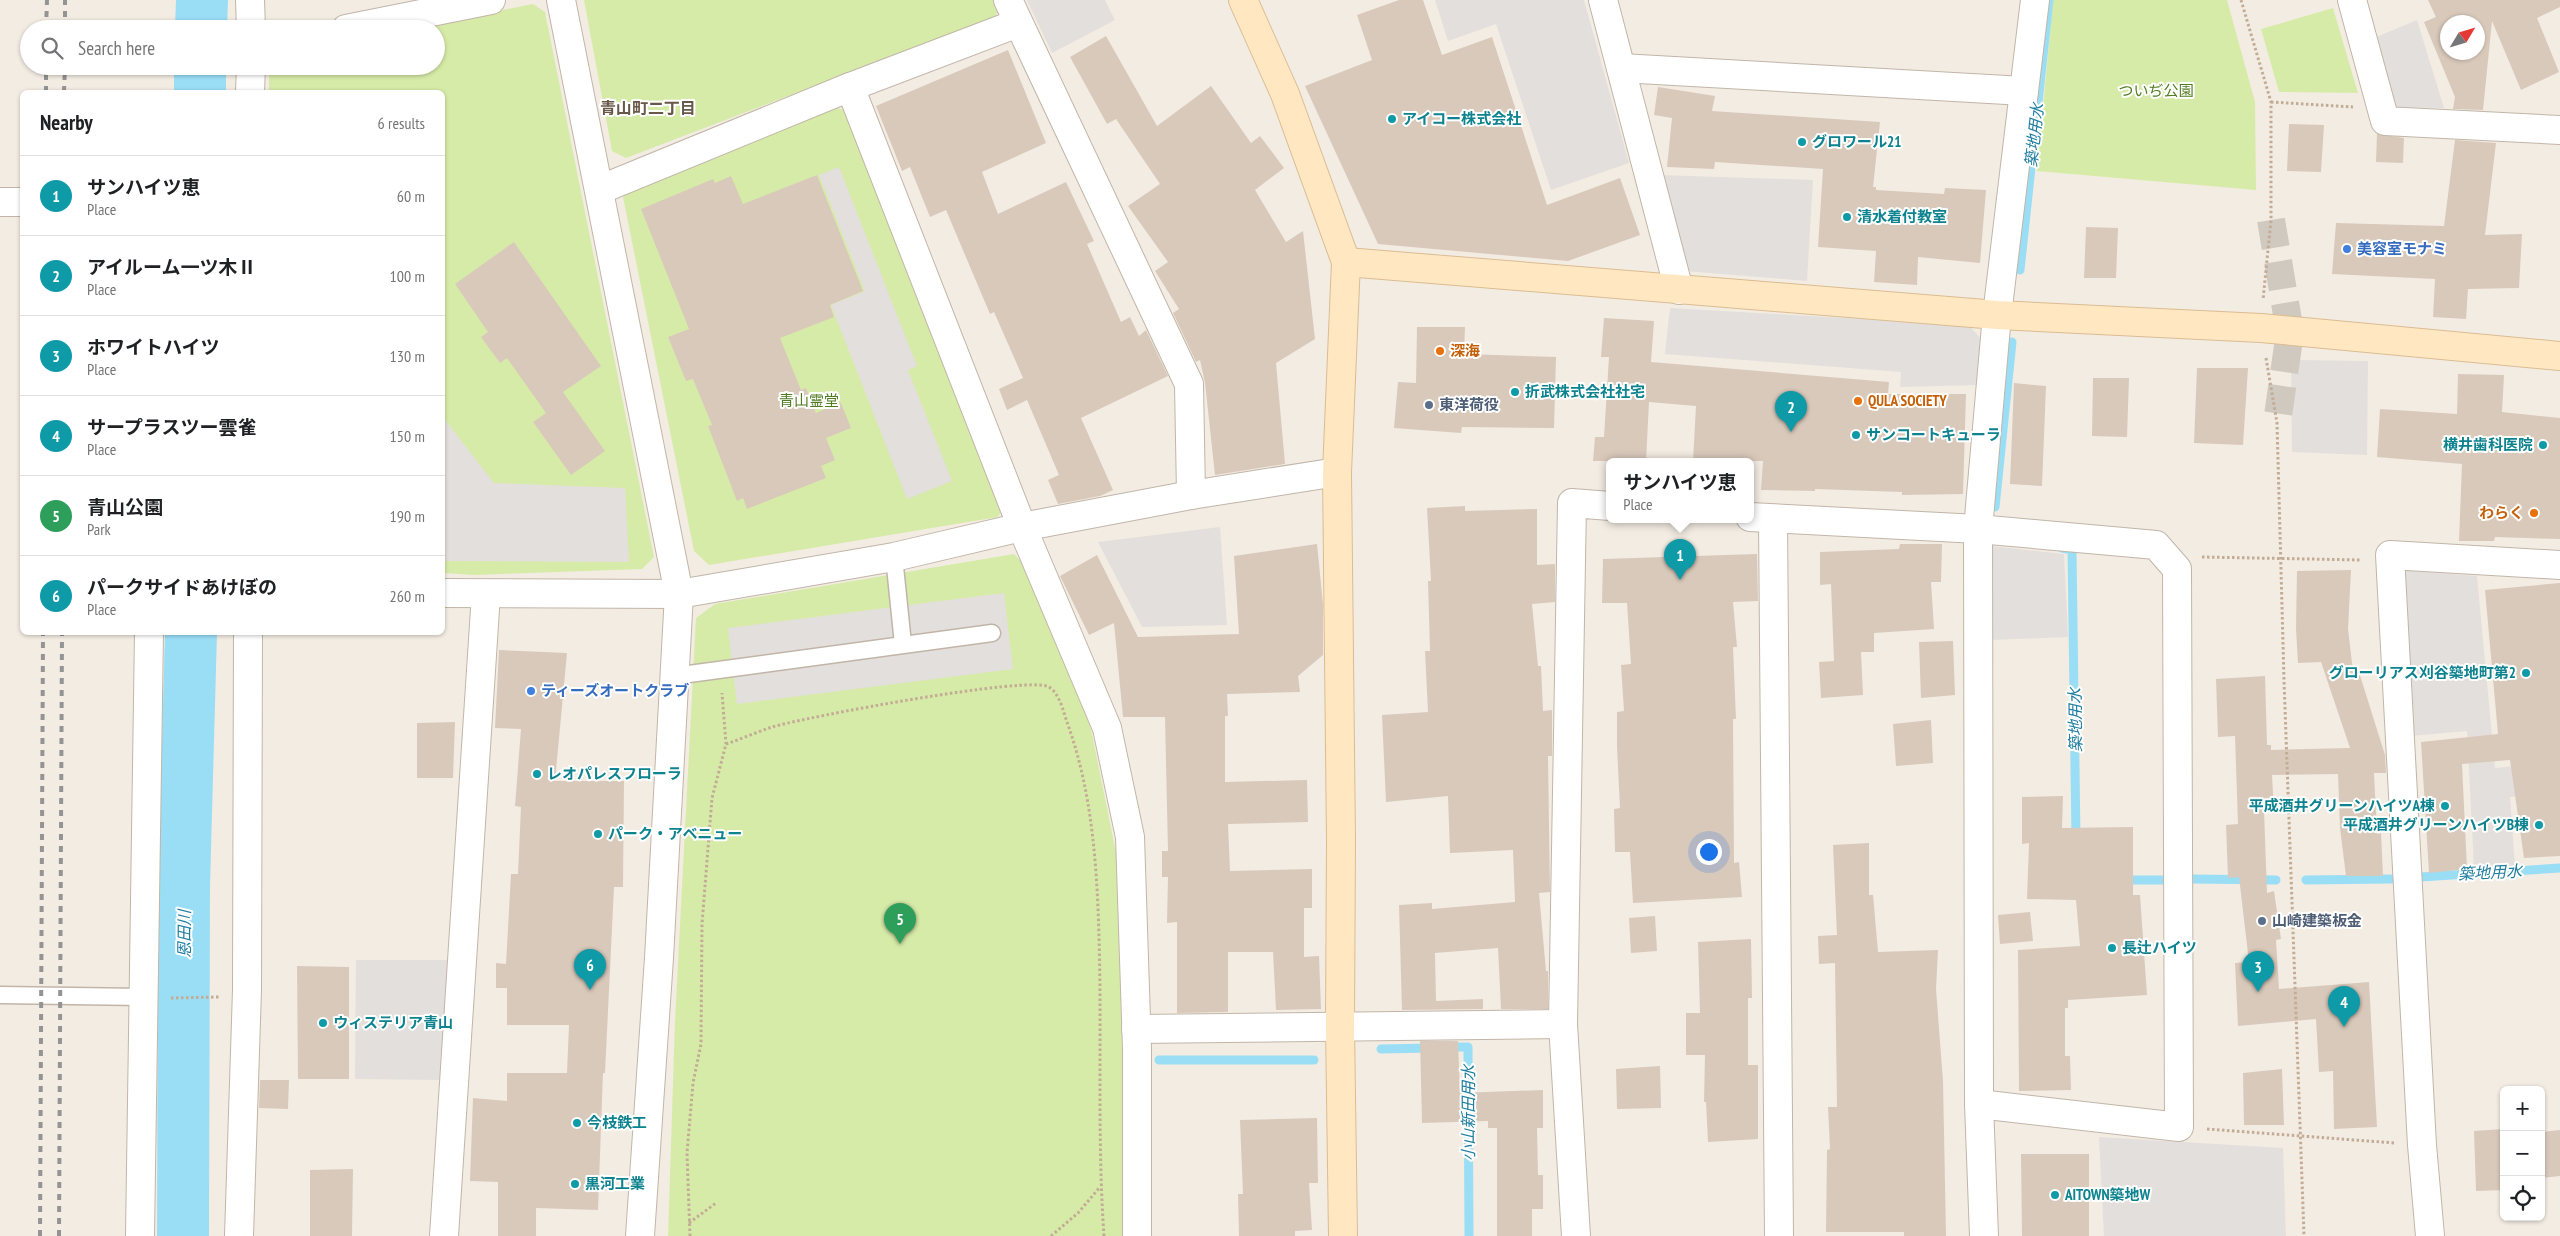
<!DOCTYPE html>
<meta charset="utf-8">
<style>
body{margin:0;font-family:"PT Sans Narrow","Noto Sans JP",sans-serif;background:#f6f6f6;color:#202124}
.controls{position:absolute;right:15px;bottom:15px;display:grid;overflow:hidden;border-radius:8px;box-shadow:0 1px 4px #0004}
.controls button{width:45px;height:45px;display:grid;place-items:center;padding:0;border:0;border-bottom:1px solid #e0e0e0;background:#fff;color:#202124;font:25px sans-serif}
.compass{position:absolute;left:2440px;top:15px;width:45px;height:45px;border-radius:50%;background:#fff;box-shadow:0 1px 4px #0004;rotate:52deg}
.you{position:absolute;left:1708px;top:851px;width:18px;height:18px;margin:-12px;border:4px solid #fff;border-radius:50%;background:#1a73e8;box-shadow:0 0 0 8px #1a73e833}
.badge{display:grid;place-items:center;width:32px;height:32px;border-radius:50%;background:#1a73e8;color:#fff;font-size:16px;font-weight:700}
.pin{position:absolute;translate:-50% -41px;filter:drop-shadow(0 1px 2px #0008)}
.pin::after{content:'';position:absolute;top:26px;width:18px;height:15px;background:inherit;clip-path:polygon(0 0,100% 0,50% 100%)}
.popup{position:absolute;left:1606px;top:458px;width:148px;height:65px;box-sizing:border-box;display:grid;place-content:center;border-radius:8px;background:#fff;filter:drop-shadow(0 1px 4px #0005);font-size:16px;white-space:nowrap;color:#757577}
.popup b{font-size:19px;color:#202124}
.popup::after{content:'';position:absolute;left:50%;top:100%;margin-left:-10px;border:10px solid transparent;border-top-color:#fff}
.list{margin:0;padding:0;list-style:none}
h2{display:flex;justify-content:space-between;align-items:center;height:65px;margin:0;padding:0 20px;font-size:21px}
h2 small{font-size:16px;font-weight:400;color:#757577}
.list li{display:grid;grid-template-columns:32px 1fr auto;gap:15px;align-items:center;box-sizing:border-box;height:80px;padding:0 20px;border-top:1px solid #e0e0e0}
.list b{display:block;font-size:19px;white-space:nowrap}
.list p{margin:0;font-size:16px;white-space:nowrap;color:#757577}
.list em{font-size:16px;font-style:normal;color:#757577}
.icon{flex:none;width:28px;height:28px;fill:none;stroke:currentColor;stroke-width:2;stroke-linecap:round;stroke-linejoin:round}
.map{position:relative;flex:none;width:2560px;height:1236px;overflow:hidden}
.search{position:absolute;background:#fff;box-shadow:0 1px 4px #0004;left:20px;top:20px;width:425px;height:55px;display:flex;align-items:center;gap:12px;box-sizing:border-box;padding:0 18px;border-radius:28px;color:#757577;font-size:19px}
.panel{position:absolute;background:#fff;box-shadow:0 1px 4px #0004;left:20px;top:90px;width:425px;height:545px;border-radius:8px}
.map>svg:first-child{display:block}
.green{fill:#d7eba8}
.parking{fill:#e3dfdc}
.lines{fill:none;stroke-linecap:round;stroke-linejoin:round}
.stream{stroke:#9adef6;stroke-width:9}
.river{stroke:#9adef6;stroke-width:52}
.building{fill:#d9c9bb;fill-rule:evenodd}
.street-tunnel{stroke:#d0c9c0;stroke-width:28;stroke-dasharray:28 14;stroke-linecap:butt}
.lane-casing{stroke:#c2b5a8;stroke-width:19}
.street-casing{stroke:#c2b5a8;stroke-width:30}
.secondary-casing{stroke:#dbbc91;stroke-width:30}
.path{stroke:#c2ac95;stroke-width:3;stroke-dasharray:2.5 2.5;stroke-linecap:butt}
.lane{stroke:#fff;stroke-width:16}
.street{stroke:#fff;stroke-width:28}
.secondary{stroke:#ffe7c2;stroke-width:28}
.rail{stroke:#949494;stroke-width:4;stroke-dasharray:6 6;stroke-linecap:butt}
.culture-dot{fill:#0f9aa8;stroke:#fff;stroke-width:2}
.shop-dot{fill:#3f7fe0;stroke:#fff;stroke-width:2}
.food-dot{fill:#e8710a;stroke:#fff;stroke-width:2}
.service-dot{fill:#5c6f8a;stroke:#fff;stroke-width:2}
.labels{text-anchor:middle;stroke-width:4;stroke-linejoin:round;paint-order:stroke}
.park-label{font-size:15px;fill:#517c22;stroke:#fff}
.culture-label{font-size:15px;font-weight:bold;fill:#0d838f;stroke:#fff;text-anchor:start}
.shop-label{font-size:15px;font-weight:bold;fill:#366cbe;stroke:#fff;text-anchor:start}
.food-label{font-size:15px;font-weight:bold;fill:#c56008;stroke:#fff;text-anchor:start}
.service-label{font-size:15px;font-weight:bold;fill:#4e5e75;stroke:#fff;text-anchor:start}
.neighbourhood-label{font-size:16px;font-weight:bold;fill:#695849;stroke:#fff}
.water-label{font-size:16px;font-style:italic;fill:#217ea1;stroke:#fff}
</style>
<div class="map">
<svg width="2560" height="1236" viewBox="0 0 2560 1236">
<rect width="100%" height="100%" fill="#f3ece3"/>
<!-- green -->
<g class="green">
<polygon points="584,0 997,0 1000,6 995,17 626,158 612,151"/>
<polygon points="2053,0 2227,0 2255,102 2256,190 2037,171"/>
<polygon points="533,4 545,12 654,557 642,569 474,575 443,573 442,92 269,92 269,69 271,66 436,66 436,29 405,29"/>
<polygon points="2333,8 2358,93 2279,92 2261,29"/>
<polygon points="832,106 847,111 1004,507 998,517 709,565 694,551 623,197 628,188"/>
<polygon points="1014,554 1029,569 1091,729 1119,867 1125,1042 1123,1236 668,1236 675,1021 696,618 715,604"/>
</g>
<!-- parking -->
<g class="parking">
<polygon points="1027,0 1105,0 1115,20 1052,53"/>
<polygon points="1435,0 1584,0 1629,163 1551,190 1496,24 1448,41"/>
<polygon points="2417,20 2444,108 2393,107 2374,38"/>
<polygon points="839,167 917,366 908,370 952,481 907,499 831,305 865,291 819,175"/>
<polygon points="1660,175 1813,180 1807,281 1685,271"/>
<polygon points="1670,308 1969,325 1980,338 1978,385 1900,387 1901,372 1665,354"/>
<polygon points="2291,360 2368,361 2367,455 2292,452"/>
<polygon points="442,416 494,483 625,488 629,562 443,561"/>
<polygon points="1220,527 1227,625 1142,627 1098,542"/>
<polygon points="1991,546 2064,554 2068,637 1992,640"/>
<polygon points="2401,570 2477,576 2495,768 2560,761 2560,792 2510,797 2515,866 2474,868 2467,731 2411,736"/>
<polygon points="1004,593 1013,669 737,704 728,628"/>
<polygon points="356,960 449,960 443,1080 355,1079"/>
<polygon points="2099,1137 2283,1148 2286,1236 2104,1236"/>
</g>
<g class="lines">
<!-- stream -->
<g class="stream">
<polyline points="2020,270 2049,0"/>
<polyline points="1995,507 2012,342"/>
<polyline points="2062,548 2072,550 2076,839"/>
<polyline points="2421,877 2560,868"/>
<polyline points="2193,879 2276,880"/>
<polyline points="2122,880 2164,880"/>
<polyline points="2306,880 2391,879"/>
<polyline points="1447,1047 1468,1047 1469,1236"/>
<polyline points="1381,1049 1432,1048"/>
<polyline points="1159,1060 1314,1060"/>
</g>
<!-- river -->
<g class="river">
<polyline points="201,29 202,0"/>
<polyline points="200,92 200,66"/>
<polyline points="183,1236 184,886 191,632"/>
</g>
</g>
<!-- building -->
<g class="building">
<polygon points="1399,0 1423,0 1442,55 1492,37 1547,205 1620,178 1640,235 1568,261 1378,244 1305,86 1372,60 1357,15"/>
<path d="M2428,0H2560V7L2537,18L2559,72L2521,90L2492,21L2483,110L2453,109L2455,97L2424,22L2436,17ZM2448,22H2478V52H2448Z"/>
<polygon points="1106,36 1157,126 1211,86 1251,143 1260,136 1284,168 1255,190 1286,242 1303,231 1315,339 1276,363 1285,464 1215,475 1205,383 1200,360 1196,362 1173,313 1179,309 1155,271 1168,262 1128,206 1160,184 1116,119 1107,124 1070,57"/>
<polygon points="1008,50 1046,143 982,172 998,214 1066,182 1094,241 1087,244 1121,322 1130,317 1139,336 1146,330 1168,376 1081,418 1113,490 1100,496 1058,504 1048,480 1059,475 1027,400 1007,410 999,389 1023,378 994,312 990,314 946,210 930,217 910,167 902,171 876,106"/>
<polygon points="1658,87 1715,96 1712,111 1880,122 1873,187 1876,187 1876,190 1944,194 1945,188 1986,190 1980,263 1918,257 1917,285 1874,282 1876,251 1818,247 1823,169 1715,162 1714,169 1667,167 1672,118 1654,115"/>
<polygon points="2289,124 2324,125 2321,172 2287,171"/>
<polygon points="2377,134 2404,138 2403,163 2376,162"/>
<polygon points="2455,140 2496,143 2485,235 2522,234 2519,288 2468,289 2466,319 2433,317 2435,279 2332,274 2336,223 2444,226"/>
<polygon points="817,175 863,291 830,305 834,317 780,338 801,390 806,388 816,413 841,403 851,428 826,438 835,460 821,466 826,478 747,509 743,498 737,501 708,426 712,425 693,379 686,381 668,337 689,329 641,209 713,179 715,183 731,176 743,204"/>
<polygon points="2086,227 2118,228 2116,278 2084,278"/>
<polygon points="514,242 601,366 563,392 605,451 571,475 533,422 546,413 507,358 500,363 481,337 488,332 455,284"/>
<polygon points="1604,318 1654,321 1651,362 1889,382 1888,394 1966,394 1963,494 1902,495 1902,492 1815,489 1815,491 1761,490 1763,461 1693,461 1696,406 1649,402 1646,461 1593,461 1595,437 1604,437 1609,357 1601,357"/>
<polygon points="1417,327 1465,327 1464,354 1556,357 1554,428 1462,427 1461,433 1394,428 1398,382 1416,383"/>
<polygon points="2197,368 2248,368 2243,445 2194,443"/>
<polygon points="2458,374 2504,375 2502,412 2560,418 2560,539 2495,537 2494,541 2459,541 2462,464 2377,457 2380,409 2457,414"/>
<polygon points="2093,378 2129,378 2127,437 2092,436"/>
<polygon points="2014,383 2046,386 2042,486 2010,484"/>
<polygon points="1465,506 1465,511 1537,509 1537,565 1555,564 1555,602 1532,604 1538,666 1541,666 1543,711 1552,710 1552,756 1548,756 1550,892 1539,893 1546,971 1548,971 1548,1009 1501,1009 1498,948 1435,953 1436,1001 1483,999 1483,1009 1402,1010 1399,905 1432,903 1432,909 1515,902 1513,850 1450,853 1448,796 1386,802 1382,715 1428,712 1425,651 1430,651 1428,581 1431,581 1427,508"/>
<polygon points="1317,544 1323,604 1323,655 1298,676 1300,692 1227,694 1228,716 1225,716 1225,782 1307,780 1308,822 1228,824 1230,871 1312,869 1312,908 1304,908 1304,957 1319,956 1321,1009 1276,1010 1273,952 1228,952 1228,1012 1177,1013 1177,922 1167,923 1168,877 1162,877 1162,851 1168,851 1165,717 1123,717 1114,623 1089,635 1060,576 1097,555 1138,637 1239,634 1234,556"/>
<polygon points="1900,544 1942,544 1941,582 1931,582 1934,629 1874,633 1874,652 1861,652 1863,695 1821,698 1819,662 1834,661 1831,584 1820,585 1820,552 1899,549"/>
<polygon points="1757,554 1758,601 1733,602 1737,647 1733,647 1736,719 1733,719 1734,863 1739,862 1742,897 1633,903 1630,852 1615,852 1614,809 1620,808 1617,747 1617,712 1624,711 1621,665 1631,664 1627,603 1602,603 1603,559"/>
<polygon points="2351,570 2348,629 2353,671 2358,669 2385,755 2386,773 2374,773 2377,834 2381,833 2383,876 2346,876 2340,828 2338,774 2272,775 2274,811 2264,811 2267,893 2274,891 2281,939 2276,940 2279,989 2369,982 2377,1127 2334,1129 2333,1071 2319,1072 2316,1019 2238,1026 2235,963 2249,962 2239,877 2228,878 2226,825 2238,824 2235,736 2218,737 2216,679 2265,676 2267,745 2271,745 2271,750 2350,748 2321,662 2298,663 2296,629 2297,571"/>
<polygon points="2560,583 2560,856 2524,858 2510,760 2462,764 2467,869 2429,873 2421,742 2498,734 2485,590"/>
<polygon points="1953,641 1955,695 1921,698 1919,642"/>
<polygon points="499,650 567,653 555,781 624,781 623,887 614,887 605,1073 603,1073 598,1210 536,1208 536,1236 498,1236 498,1182 470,1181 473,1098 507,1101 507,1073 567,1073 569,1025 507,1025 507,988 496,988 496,963 506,964 511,874 518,874 521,807 515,806 521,729 495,728"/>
<polygon points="1931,720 1933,763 1896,766 1893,724"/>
<polygon points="455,722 453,778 417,778 417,723"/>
<polygon points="2063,796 2062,828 2133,827 2133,895 2140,895 2147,995 2068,1000 2068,1008 2065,1008 2065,1056 2070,1056 2071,1090 2019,1091 2018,950 2080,946 2076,900 2027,899 2029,843 2022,844 2022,797"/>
<polygon points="1869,843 1869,895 1873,895 1878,952 1938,950 1936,989 1943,1081 1946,1236 1904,1236 1904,1232 1826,1232 1827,1150 1830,1149 1828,1107 1837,1107 1835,963 1819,964 1818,936 1837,935 1833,845"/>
<polygon points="2030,912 2033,941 2000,944 1998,915"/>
<polygon points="1655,916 1657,951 1631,953 1629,918"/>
<polygon points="1751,939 1752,998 1748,998 1748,1065 1758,1065 1758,1139 1708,1142 1706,1102 1704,1102 1705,1055 1686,1055 1686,1013 1700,1013 1698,942"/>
<polygon points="297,966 349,967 349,1079 298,1079"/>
<polygon points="1420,1041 1458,1041 1460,1093 1543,1090 1543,1128 1537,1128 1538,1175 1543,1175 1543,1209 1532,1209 1532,1236 1497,1236 1497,1128 1488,1128 1488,1121 1422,1123"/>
<polygon points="1660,1066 1661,1108 1617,1109 1616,1069"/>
<polygon points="2282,1069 2284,1125 2244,1125 2243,1073"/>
<polygon points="260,1080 289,1080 288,1109 259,1108"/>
<polygon points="1317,1118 1318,1183 1309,1183 1312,1230 1295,1231 1295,1236 1239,1236 1238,1194 1243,1194 1240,1120"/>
<polygon points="2504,1129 2504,1190 2476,1191 2474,1131"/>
<polygon points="2560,1130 2560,1176 2541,1178 2541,1132"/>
<polygon points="2021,1154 2089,1154 2089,1236 2022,1236"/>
<polygon points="353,1169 352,1236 310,1236 310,1170"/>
</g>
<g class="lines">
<!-- street-tunnel -->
<polyline class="street-tunnel" points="2271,220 2290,332 2277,423"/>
<!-- lane casing -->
<g class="lane-casing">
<g id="lane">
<polyline points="894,557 903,644"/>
<polyline points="674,676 992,633"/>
<polyline points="0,995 143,997"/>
</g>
</g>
<!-- street casing -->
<g class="street-casing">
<g id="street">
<polyline points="250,0 251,29"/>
<polyline points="561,0 679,594 659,958 640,1236"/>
<polyline points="1008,0 1189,384 1191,495"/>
<polyline points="1603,0 1679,290"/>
<polyline points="2352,0 2385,121 2560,130"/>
<polyline points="346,29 491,0"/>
<polyline points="1621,68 2024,91"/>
<polyline points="850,87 1022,527 1107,728 1130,837 1137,1049 1137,1236"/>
<polyline points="250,92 251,66"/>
<polyline points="599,190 850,87 1018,23"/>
<polyline points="0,202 22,202"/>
<polyline points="1750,517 1978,529 2156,545 2177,569 2179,1127 1979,1104"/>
<polyline points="1773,519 1779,1236"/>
<polyline points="442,593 679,594 894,557 1022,527 1191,495 1337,472"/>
<polyline points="1136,1029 1563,1024"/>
<polyline points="140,1236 149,632"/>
<polyline points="239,1236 247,990 248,632"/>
<polyline points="444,1236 486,594"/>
<polyline points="1576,1236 1563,1024 1572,503 1610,506"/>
<polyline points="1984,1236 1979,1104 1978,529 1997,315 2035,0"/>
<polyline points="2430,1236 2422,1145 2390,555 2560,565"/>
</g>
</g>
<!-- secondary casing -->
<g class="secondary-casing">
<g id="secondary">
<polyline points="1243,0 1285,94 1346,262 1337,472 1341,841 1340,1025 1343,1236"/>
<polyline points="1346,262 1997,315 2261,328 2560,356"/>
</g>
</g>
<!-- path -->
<g class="path">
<polyline points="2241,0 2271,102 2271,220 2263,300"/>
<polyline points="2271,102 2353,107"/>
<polyline points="2266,358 2277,423 2284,680 2304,1236"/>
<polyline points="2202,557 2361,560"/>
<path d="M726,744C741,739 757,732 772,727C806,717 1029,675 1049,687C1060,694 1063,711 1067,722C1092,791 1097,865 1099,937C1102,1037 1097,1137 1104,1236"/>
<polyline points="171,998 219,997"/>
<polyline points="2207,1129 2395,1143"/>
<polyline points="689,1223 716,1203"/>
<polyline points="690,1236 687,1153 693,1083 701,1044 702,924 712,798 726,744 722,693"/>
<polyline points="1051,1236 1078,1213 1100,1187"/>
</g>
<!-- lane -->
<use href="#lane" class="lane"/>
<!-- street -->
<use href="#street" class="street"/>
<!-- secondary -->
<use href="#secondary" class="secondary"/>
<!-- rail -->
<g class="rail">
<polyline points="46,29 47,0"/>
<polyline points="65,29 65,0"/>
<polyline points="46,92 46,66"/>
<polyline points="64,92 65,66"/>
<polyline points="40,1236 43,632"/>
<polyline points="59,1236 62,632"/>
</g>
</g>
<!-- markers -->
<g class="culture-dot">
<circle cx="1392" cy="119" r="5"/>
<circle cx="1802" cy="142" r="5"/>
<circle cx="1847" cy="217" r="5"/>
<circle cx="1515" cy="392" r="5"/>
<circle cx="1856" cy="435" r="5"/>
<circle cx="2543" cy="445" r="5"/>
<circle cx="2526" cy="673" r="5"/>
<circle cx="537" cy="774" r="5"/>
<circle cx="2445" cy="806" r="5"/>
<circle cx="2539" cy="825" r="5"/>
<circle cx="598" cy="834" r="5"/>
<circle cx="2112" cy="948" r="5"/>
<circle cx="323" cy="1023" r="5"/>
<circle cx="577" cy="1123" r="5"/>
<circle cx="575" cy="1184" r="5"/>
<circle cx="2055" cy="1195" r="5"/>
</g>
<g class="shop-dot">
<circle cx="2347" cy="249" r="5"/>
<circle cx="531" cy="691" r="5"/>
</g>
<g class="food-dot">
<circle cx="1440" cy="351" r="5"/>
<circle cx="1858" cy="401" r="5"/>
<circle cx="2534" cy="513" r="5"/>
</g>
<g class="service-dot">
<circle cx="1429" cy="405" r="5"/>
<circle cx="2262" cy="921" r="5"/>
</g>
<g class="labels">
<!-- park labels -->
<g class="park-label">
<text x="2156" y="96">ついぢ公園</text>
<text x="809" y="406">青山霊堂</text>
</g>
<!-- culture labels -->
<g class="culture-label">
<text x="1402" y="124">アイコー株式会社</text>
<text x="1812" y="147">グロワール21</text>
<text x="1857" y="222">清水着付教室</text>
<text x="1525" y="397">折武株式会社社宅</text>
<text x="1866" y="440">サンコートキューラ</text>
<text x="2533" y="450" text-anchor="end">横井歯科医院</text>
<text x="2516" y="678" text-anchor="end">グローリアス刈谷築地町第2</text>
<text x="547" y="779">レオパレスフローラ</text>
<text x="2435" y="811" text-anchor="end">平成酒井グリーンハイツA棟</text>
<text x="2529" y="830" text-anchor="end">平成酒井グリーンハイツB棟</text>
<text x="608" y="839">パーク・アベニュー</text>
<text x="2122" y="953">長辻ハイツ</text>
<text x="333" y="1028">ウィステリア青山</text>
<text x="587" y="1128">今枝鉄工</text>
<text x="585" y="1189">黒河工業</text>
<text x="2065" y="1200">AITOWN築地W</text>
</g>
<!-- shop labels -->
<g class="shop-label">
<text x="2357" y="254">美容室モナミ</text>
<text x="541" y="696">ティーズオートクラブ</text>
</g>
<!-- food labels -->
<g class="food-label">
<text x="1450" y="356">深海</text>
<text x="1868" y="406">QULA SOCIETY</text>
<text x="2524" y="518" text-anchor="end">わらく</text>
</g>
<!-- service labels -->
<g class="service-label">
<text x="1439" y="410">東洋荷役</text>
<text x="2272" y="926">山崎建築板金</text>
</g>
<!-- neighbourhood labels -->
<g class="neighbourhood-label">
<text x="648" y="114">青山町二丁目</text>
</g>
<!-- water labels -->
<g class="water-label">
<text transform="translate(2034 135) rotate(-84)" y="6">築地用水</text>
<text transform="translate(2075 720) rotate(-91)" y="6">築地用水</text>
<text transform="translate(2490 872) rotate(-3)" y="6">築地用水</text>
<text transform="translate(184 934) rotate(-90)" y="6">恩田川</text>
<text transform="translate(1468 1113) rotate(-90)" y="6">小山新田用水</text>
</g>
</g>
</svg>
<div class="controls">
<button>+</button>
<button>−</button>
<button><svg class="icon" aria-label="locate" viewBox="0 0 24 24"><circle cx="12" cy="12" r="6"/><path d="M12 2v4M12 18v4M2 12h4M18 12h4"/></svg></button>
</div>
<svg class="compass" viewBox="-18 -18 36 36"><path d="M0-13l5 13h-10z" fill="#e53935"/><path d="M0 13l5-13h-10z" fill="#757577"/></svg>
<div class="you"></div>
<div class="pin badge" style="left:1680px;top:580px;background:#0f9aa8">1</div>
<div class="popup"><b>サンハイツ恵</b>Place</div>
<div class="pin badge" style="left:1791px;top:432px;background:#0f9aa8">2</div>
<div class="pin badge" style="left:2258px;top:992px;background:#0f9aa8">3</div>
<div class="pin badge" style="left:2344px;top:1027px;background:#0f9aa8">4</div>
<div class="pin badge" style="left:900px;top:944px;background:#2e9e5b">5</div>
<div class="pin badge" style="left:590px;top:990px;background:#0f9aa8">6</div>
<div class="search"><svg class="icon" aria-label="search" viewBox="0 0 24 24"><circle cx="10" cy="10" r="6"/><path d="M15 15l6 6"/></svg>Search here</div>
<section class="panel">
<h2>Nearby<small>6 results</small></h2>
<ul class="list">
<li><span class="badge" style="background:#0f9aa8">1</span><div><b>サンハイツ恵</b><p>Place</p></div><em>60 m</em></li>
<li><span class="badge" style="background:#0f9aa8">2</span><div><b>アイルーム一ツ木Ⅱ</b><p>Place</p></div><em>100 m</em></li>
<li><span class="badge" style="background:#0f9aa8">3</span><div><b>ホワイトハイツ</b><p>Place</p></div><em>130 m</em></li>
<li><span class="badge" style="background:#0f9aa8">4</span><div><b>サープラスツー雲雀</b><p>Place</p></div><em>150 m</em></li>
<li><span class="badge" style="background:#2e9e5b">5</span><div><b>青山公園</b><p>Park</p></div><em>190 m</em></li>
<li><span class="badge" style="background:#0f9aa8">6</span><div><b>パークサイドあけぼの</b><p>Place</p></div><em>260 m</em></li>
</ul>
</section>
</div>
